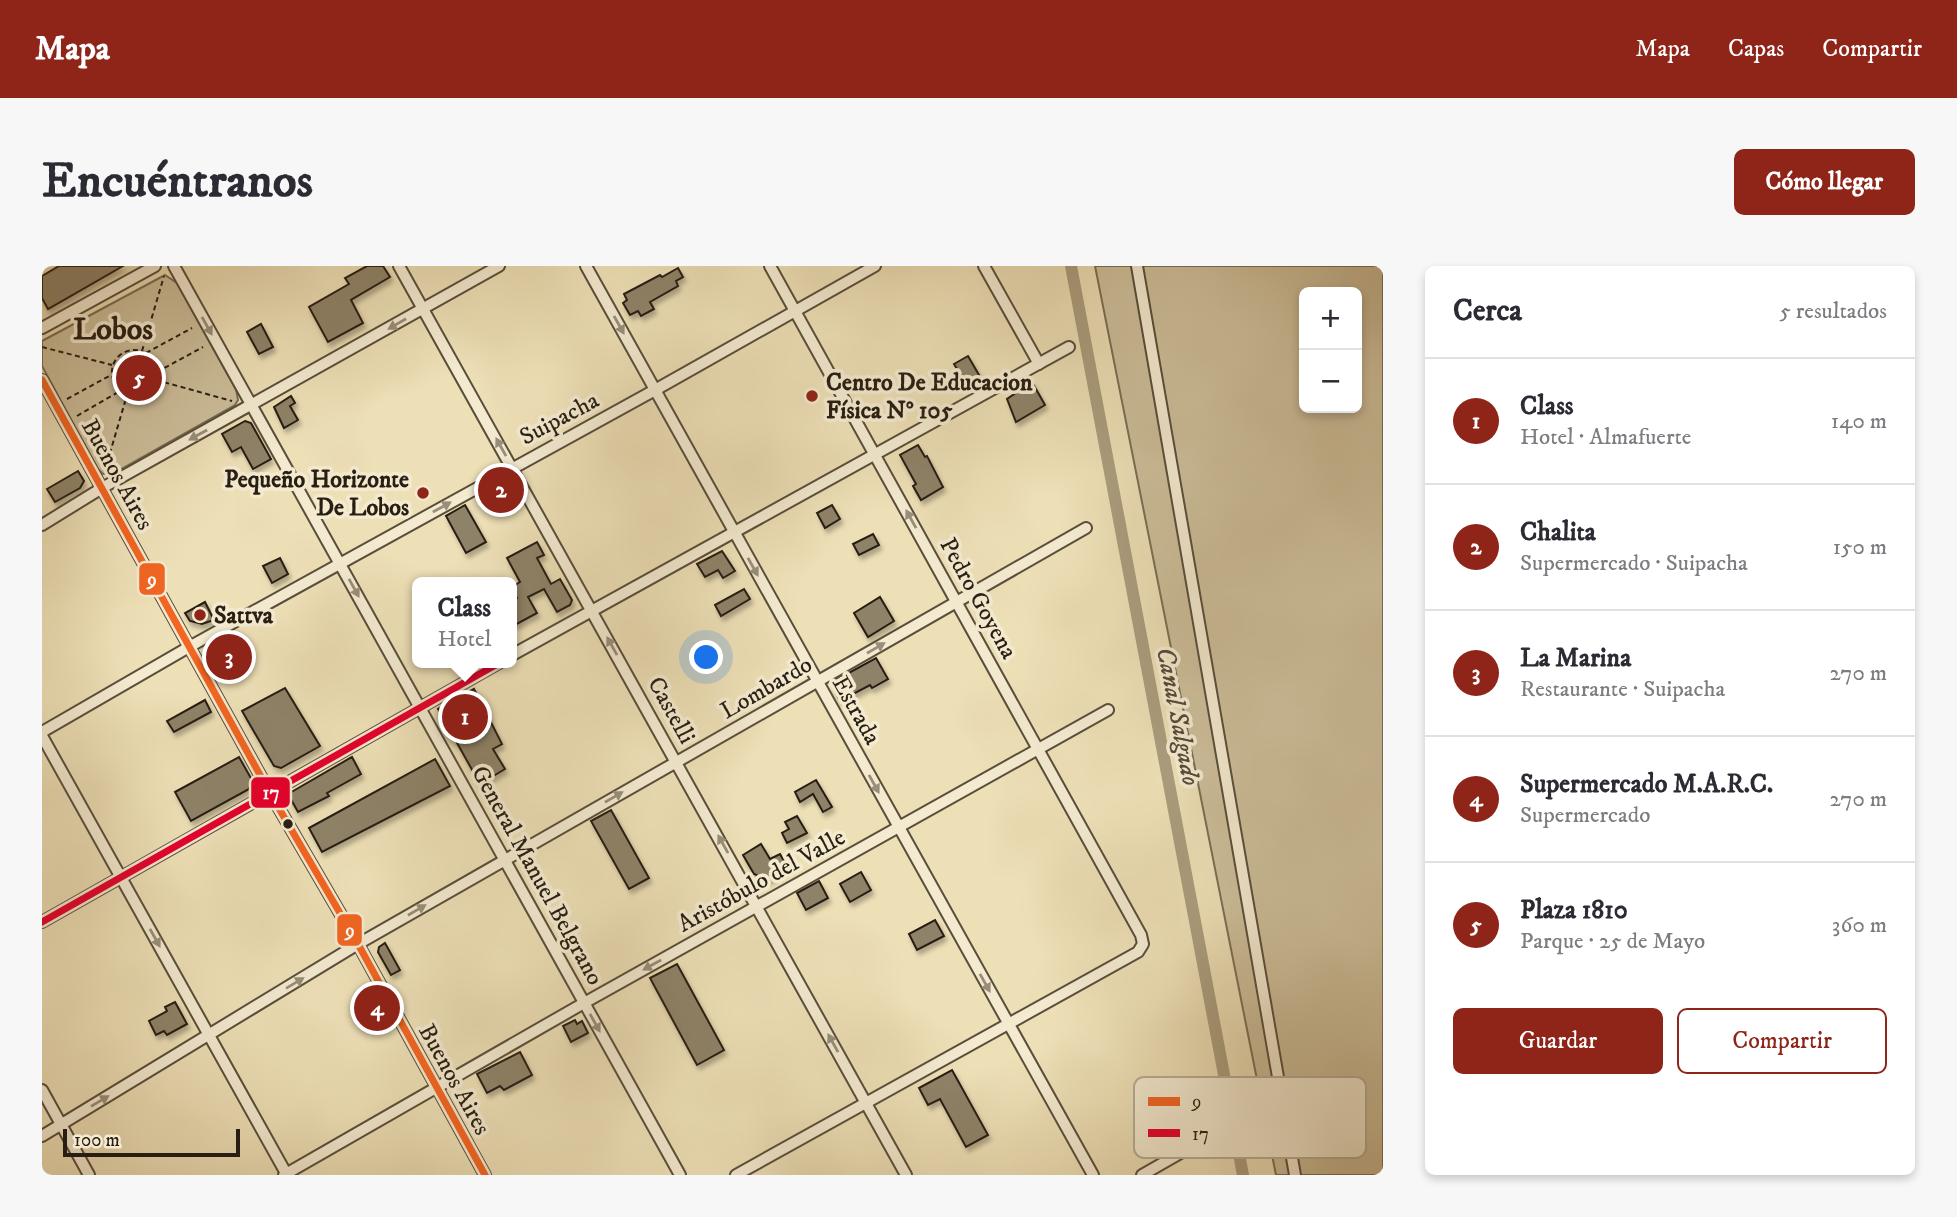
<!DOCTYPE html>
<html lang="es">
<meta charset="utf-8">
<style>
body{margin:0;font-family:"IM FELL DW Pica",serif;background:#f7f7f7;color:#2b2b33}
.controls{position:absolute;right:21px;top:21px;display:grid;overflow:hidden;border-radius:10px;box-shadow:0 4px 10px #0003}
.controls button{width:63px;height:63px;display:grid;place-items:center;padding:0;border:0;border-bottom:2px solid #e1e1e2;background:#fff;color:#2b2b33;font:35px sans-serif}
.scale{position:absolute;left:21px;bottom:18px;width:177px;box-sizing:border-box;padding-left:7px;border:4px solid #281e12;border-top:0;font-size:19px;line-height:24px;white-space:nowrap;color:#281e12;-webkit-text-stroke:5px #f3ead0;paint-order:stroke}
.you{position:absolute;left:665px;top:392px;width:24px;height:24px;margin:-18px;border:5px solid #fff;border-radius:50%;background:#1a73e8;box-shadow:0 0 0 10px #1a73e833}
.badge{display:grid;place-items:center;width:46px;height:46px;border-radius:50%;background:#8f2418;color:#fff;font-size:23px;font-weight:700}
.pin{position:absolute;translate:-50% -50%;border:4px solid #fff;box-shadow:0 2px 7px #0006}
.popup{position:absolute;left:370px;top:311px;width:105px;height:91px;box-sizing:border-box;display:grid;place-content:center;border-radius:10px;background:#fff;filter:drop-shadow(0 2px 5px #0005);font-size:23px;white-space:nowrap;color:#7c7c81}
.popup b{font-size:26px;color:#2b2b33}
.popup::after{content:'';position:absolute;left:50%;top:100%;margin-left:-14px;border:14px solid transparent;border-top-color:#fff}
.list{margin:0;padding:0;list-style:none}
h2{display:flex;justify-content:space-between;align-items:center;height:91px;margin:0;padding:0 28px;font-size:30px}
h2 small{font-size:23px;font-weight:400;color:#7c7c81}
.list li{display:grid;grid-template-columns:46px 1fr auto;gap:21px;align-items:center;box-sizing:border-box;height:126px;padding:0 28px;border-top:2px solid #e1e1e2}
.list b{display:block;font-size:26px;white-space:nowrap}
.list p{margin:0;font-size:23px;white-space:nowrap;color:#7c7c81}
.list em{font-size:23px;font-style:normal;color:#7c7c81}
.actions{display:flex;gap:14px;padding:21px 28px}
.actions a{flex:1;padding:16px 0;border:2px solid #8f2418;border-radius:10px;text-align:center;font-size:24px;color:#8f2418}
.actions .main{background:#8f2418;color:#fff}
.map{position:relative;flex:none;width:1341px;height:909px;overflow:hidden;border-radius:10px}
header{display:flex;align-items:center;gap:42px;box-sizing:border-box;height:98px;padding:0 35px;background:#8f2418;color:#fff}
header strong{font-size:33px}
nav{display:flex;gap:38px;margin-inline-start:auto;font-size:24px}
.intro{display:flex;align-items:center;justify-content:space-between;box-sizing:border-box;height:168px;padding:0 42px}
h1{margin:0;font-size:49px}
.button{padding:18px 32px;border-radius:10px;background:#8f2418;color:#fff;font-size:24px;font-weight:700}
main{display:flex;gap:42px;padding:0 42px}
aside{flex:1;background:#fff;border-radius:10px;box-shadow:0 4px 10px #0003}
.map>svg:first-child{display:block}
.green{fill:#ccbe9a;stroke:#7a6e56;stroke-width:2;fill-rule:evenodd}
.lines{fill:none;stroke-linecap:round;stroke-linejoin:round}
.canal{stroke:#aa9d7e;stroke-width:12}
.building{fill:#8e8267;stroke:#281e12;stroke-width:2;filter:url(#shadow)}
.street-casing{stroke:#594e3b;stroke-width:14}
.path{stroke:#281e12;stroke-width:2;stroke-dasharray:5 3.5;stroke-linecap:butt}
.street{stroke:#f3ead0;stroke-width:10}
.bus-1-casing{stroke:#f3ead0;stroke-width:12}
.bus-2-casing{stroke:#f3ead0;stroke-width:12}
.bus-1{stroke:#f26522;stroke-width:7}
.bus-2{stroke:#e4002b;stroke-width:7}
.oneway{fill:#988e7a}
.poi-dot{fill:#8f2418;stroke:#f3ead0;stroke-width:2.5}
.bus-dot{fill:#281e12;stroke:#f3ead0;stroke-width:2.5}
.labels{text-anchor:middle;stroke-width:7;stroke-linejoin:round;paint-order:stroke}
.poi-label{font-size:24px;font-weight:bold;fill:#281e12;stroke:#f3ead0;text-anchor:start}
.street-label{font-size:24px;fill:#281e12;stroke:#f3ead0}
.water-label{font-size:26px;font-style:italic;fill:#564a38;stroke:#f3ead0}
.district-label{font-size:32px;font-weight:bold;fill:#281e12;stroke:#f3ead0}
.key{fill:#f3ead0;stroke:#b6ad97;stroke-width:2}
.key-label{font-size:19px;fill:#281e12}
.line-badge{stroke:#f3ead0;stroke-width:2.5}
.badge-label{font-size:19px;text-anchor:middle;font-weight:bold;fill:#fff}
</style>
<header>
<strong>Mapa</strong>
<nav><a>Mapa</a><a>Capas</a><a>Compartir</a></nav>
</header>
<div class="intro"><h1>Encuéntranos</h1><a class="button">Cómo llegar</a></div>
<main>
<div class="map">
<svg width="1341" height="909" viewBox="0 0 1341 909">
<defs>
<filter id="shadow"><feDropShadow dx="2.5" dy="4.5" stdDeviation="2" flood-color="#0004"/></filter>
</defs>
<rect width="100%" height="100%" fill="#eddfb6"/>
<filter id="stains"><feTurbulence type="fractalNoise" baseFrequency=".00286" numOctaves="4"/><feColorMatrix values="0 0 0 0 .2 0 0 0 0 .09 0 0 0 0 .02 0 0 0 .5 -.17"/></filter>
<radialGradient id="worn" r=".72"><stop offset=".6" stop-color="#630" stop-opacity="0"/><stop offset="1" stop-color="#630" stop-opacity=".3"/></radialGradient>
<!-- green -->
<g class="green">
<path d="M1053,0H1341V909H1234ZM1262,26H1315V142H1262Z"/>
<polygon points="123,9 135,17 194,123 196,134 193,139 72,207 61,208 56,203 0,100 0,75"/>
</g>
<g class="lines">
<!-- canal -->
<polyline class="canal" points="1029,0 1201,909"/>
</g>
<!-- building -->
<g class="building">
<polygon points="17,0 81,0 6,43 0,32 0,10"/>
<polygon points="325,0 341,0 348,11 309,34 321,57 286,76 267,41 307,18 303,12"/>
<polygon points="636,2 641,11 634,15 636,20 608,36 612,43 599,50 596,45 588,49 581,37 585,34 582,28 618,9 620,11"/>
<polygon points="219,58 231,81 217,88 205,66"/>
<polygon points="926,90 937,109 924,117 912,98"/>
<polygon points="990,116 1003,139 974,156 965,133"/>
<polygon points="249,130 253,137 248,140 256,154 242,162 232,141"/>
<polygon points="203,155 209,157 229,193 211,203 199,181 190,186 180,168"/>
<polygon points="876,179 883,191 885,190 901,221 879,234 871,220 874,218 858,189"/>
<polygon points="36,205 42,215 38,222 13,236 5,223"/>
<polygon points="423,239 444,276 424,287 404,250"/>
<polygon points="790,239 798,253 783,262 775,247"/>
<polygon points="831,268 837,279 817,289 811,278"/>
<polygon points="495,276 502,289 495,292 509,318 518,313 530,334 528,339 515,346 502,323 486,331 495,347 473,359 470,354 470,335 475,332 470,321 478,316 465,292"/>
<polygon points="680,285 693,305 681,312 676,304 663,311 655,298"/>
<polygon points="238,292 246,308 230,317 221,300"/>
<polygon points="702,323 708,333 679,350 673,339"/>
<polygon points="838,331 852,355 826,371 812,347"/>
<polygon points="163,336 172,354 160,358 148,355 143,347"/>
<polygon points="192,371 205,395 180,409 169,388 170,384"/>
<polygon points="834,392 846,413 830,422 828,419 798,435 791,421 792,415"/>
<polygon points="243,422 278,480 239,502 232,500 200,445"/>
<polygon points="432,423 460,478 451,483 463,503 438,518 396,443"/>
<polygon points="163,434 169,446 132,466 125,455"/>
<polygon points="197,491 210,514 207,523 149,555 133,526"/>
<polygon points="310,491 319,508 285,527 287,530 256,546 246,528"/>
<polygon points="393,493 408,520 280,586 267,562"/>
<polygon points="774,514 790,541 781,546 771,528 758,536 753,526"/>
<polygon points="569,544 607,612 587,623 549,555"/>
<polygon points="755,550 765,567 745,577 740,567 747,563 743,556"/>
<polygon points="719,578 728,593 738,588 746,602 726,614 712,608 701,589"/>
<polygon points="819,606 829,624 808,636 798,618"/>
<polygon points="777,615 786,632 764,644 755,627"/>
<polygon points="893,654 902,670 875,684 867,668"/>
<polygon points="343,677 358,704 349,709 336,686 337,681"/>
<polygon points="635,698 682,784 655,799 608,712"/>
<polygon points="133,736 145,758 125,769 122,765 114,769 107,755 125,745 123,741"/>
<polygon points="533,754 535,758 540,755 546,767 529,776 521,760"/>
<polygon points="478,786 490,809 462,824 458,820 445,827 435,808"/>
<polygon points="910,804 946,869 924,881 898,833 886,839 877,822"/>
</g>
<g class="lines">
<!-- street casing -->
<g class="street-casing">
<g id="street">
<polyline points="132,0 638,909"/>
<polyline points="357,0 864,909"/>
<polyline points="544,0 1051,909"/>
<polyline points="942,0 997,98"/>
<polyline points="1095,0 1253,909"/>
<polyline points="0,62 113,0"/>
<polyline points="0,114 228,527 316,678 443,909"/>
<polyline points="0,259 60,222 457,0"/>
<polyline points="470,389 1027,81"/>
<polyline points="0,466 147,381 613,124 833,0"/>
<polyline points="0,470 245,909"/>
<polyline points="0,656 457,397"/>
<polyline points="0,824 47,909"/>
<polyline points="0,870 316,678 1044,262"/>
<polyline points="242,909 542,737 1066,444"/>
<polyline points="694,909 1096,686 1101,678 1099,669 728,0"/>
<polyline points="1100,909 1163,873"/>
</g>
</g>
<!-- path -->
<g class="path">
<polyline points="0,81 70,99"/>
<circle cx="92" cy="106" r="22"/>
<polyline points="100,85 122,10"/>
<polyline points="104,87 150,62"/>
<polyline points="115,106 161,81"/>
<polyline points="114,114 190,135"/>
<polyline points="25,133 69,109"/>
<polyline points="35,150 78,125"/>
<polyline points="63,204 85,129"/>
</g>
<!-- street -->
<use href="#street" class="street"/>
<!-- bus-1 casing -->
<g class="bus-1-casing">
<polyline id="bus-1" points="0,114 228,527 316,678 443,909"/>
</g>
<!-- bus-2 casing -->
<g class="bus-2-casing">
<polyline id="bus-2" points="0,656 457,397"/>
</g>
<!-- bus-1 -->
<use href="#bus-1" class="bus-1"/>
<!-- bus-2 -->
<use href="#bus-2" class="bus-2"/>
</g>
<!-- one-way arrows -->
<defs><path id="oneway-solid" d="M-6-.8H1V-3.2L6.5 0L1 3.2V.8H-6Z" transform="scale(1.75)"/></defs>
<g class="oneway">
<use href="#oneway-solid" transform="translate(355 58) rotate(150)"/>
<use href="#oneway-solid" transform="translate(577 59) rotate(61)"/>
<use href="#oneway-solid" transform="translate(165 60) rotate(61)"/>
<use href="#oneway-solid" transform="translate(156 169) rotate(151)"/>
<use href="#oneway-solid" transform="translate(459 181) rotate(-119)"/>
<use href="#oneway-solid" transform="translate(400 241) rotate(-29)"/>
<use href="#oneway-solid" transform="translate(869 253) rotate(-119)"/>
<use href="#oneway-solid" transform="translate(711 301) rotate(61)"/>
<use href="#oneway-solid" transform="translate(312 322) rotate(61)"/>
<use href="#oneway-solid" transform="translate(570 380) rotate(-119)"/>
<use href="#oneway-solid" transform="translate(834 382) rotate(-30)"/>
<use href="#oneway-solid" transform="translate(832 518) rotate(61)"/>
<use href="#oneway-solid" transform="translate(572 531) rotate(-30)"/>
<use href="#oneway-solid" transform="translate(681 578) rotate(-119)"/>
<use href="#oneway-solid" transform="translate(375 644) rotate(-30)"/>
<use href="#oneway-solid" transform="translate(113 672) rotate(61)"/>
<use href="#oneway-solid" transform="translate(610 699) rotate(151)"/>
<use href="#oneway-solid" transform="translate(253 717) rotate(-31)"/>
<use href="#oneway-solid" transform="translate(943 717) rotate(61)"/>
<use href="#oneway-solid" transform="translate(553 757) rotate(61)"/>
<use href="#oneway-solid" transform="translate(791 777) rotate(-119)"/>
<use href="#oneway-solid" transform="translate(58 835) rotate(-31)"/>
</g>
<!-- markers -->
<g class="poi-dot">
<circle cx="770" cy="130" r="7"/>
<circle cx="381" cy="227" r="7"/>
<circle cx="158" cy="349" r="7"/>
</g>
<circle class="bus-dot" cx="246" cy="558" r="6"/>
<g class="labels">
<!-- poi labels -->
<g class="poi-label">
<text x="784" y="124">Centro De Educacion<tspan x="784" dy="28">Física N° 105</tspan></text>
<text x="367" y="221" text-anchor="end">Pequeño Horizonte<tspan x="367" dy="28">De Lobos</tspan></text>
<text x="172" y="357">Sattva</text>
</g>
<!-- street labels -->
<g class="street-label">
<text transform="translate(517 152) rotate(-28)" y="8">Suipacha</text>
<text transform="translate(76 208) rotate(61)" y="8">Buenos Aires</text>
<text transform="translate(937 332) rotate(61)" y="8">Pedro Goyena</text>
<text transform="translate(724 421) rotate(-30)" y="8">Lombardo</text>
<text transform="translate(630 444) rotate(61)" y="8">Castelli</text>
<text transform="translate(815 444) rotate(61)" y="8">Estrada</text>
<text transform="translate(496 609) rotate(61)" y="8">General Manuel Belgrano</text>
<text transform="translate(719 614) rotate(-29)" y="8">Aristóbulo del Valle</text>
<text transform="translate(413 813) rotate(61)" y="8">Buenos Aires</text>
</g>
<!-- water labels -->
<g class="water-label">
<text transform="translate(1137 450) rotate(79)" y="9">Canal Salgado</text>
</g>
<!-- district labels -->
<g class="district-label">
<text x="71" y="73">Lobos</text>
</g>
</g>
<!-- legend -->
<rect x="1092" y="811" width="232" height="81" rx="10" class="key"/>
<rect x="1106" y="831" width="32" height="9" fill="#f26522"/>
<rect x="1106" y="863" width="32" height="8" fill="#e4002b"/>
<g class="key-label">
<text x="1150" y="842">9</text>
<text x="1150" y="874">17</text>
</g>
<g class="line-badge">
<rect x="96" y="296" width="28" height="34" rx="7" fill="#f26522"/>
<rect x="208" y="510" width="41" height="33" rx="7" fill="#e4002b"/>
<rect x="294" y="647" width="27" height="34" rx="7" fill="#f26522"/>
</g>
<g class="badge-label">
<text x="110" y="320">9</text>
<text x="229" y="533">17</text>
<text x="308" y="671">9</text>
</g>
<rect width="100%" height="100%" filter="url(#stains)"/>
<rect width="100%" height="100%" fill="url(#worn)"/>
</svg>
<div class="controls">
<button>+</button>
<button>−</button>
</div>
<div class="scale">100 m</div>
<div class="you"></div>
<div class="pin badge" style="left:423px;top:451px">1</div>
<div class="popup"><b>Class</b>Hotel</div>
<div class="pin badge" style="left:459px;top:224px">2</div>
<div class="pin badge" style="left:187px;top:391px">3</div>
<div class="pin badge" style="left:335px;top:742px">4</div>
<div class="pin badge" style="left:97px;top:112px">5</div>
</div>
<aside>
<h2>Cerca<small>5 resultados</small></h2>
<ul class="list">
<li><span class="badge">1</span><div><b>Class</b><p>Hotel · Almafuerte</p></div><em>140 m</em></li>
<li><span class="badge">2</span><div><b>Chalita</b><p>Supermercado · Suipacha</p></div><em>150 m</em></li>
<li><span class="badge">3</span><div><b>La Marina</b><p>Restaurante · Suipacha</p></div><em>270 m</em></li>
<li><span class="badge">4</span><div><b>Supermercado M.A.R.C.</b><p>Supermercado</p></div><em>270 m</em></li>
<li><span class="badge">5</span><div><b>Plaza 1810</b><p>Parque · 25 de Mayo</p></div><em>360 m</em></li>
</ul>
<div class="actions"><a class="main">Guardar</a><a>Compartir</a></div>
</aside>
</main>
